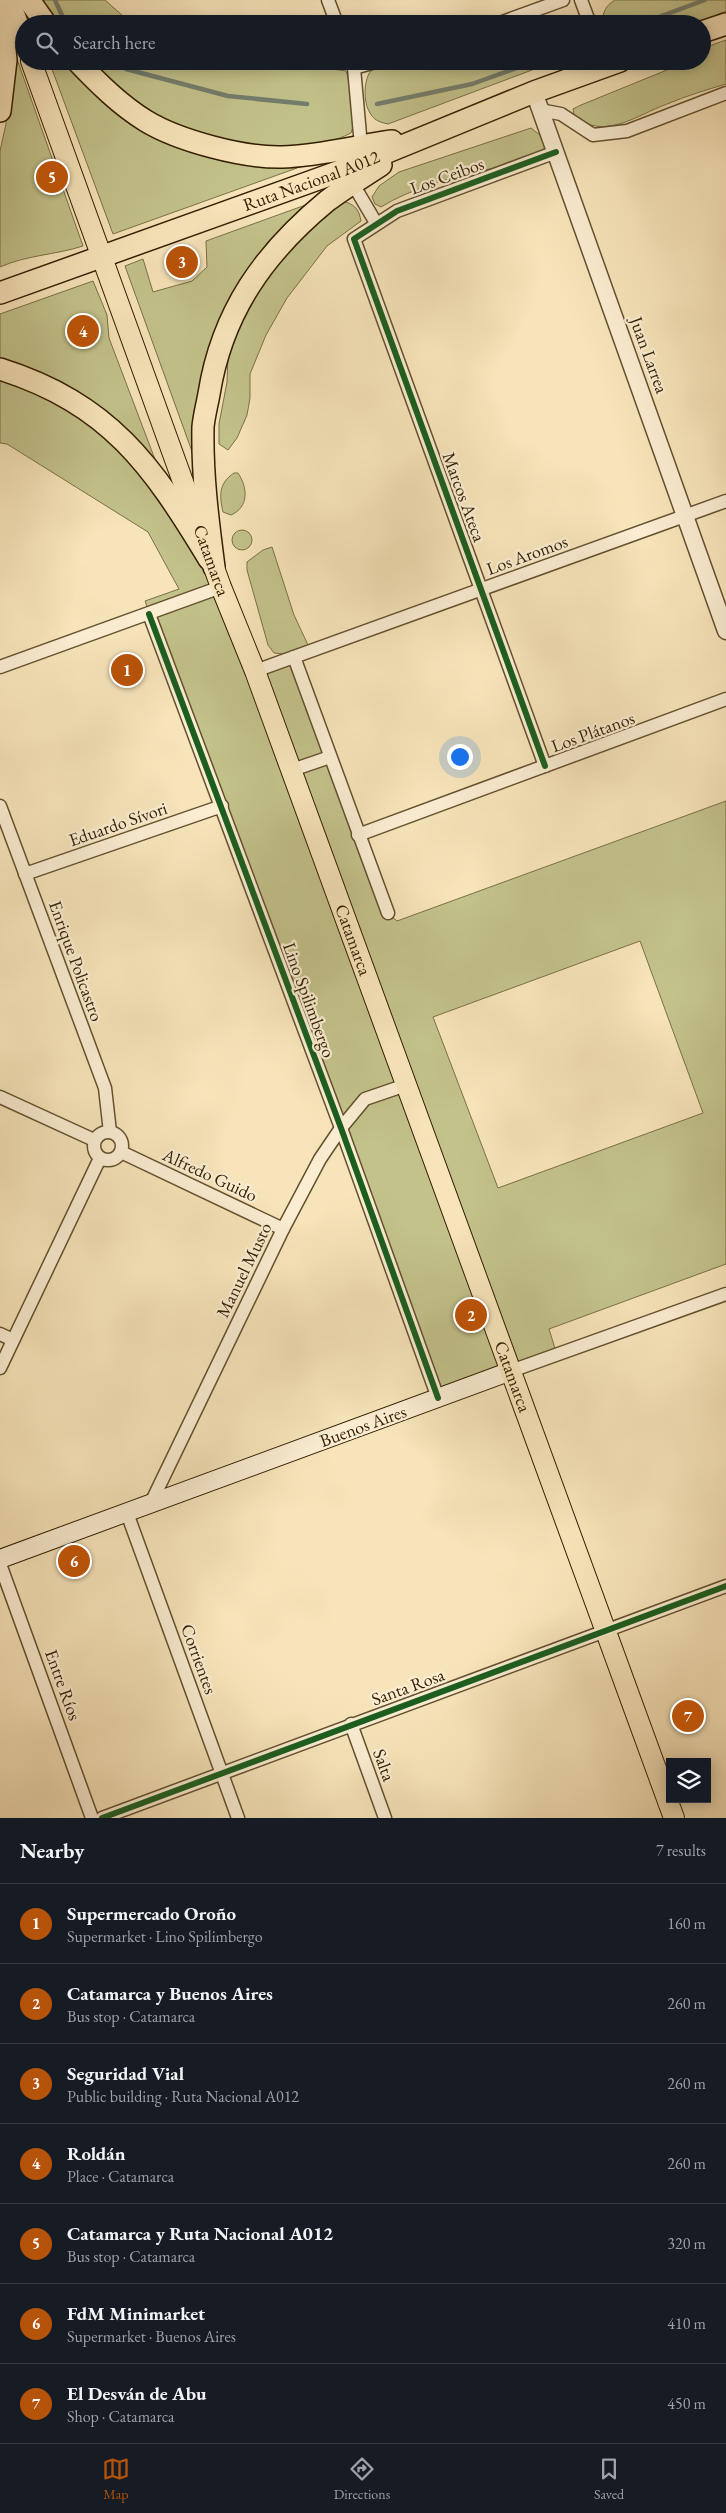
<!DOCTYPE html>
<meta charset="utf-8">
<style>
body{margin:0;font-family:"EB Garamond",serif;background:#20242c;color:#f1f3f6}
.controls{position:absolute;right:15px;bottom:15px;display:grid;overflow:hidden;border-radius:0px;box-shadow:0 2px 12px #0003}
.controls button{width:45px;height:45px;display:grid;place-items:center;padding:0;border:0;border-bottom:1px solid #363941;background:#171b24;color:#f1f3f6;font:25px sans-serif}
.you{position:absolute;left:459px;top:756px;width:18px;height:18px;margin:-12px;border:4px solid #fff;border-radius:50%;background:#1a73e8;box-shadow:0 0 0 8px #1a73e833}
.badge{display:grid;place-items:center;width:32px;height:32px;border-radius:50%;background:#b45309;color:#fff;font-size:16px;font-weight:700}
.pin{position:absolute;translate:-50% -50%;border:2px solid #fff;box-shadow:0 1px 5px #0006}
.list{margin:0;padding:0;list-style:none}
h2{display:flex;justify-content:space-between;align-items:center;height:65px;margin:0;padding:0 20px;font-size:21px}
h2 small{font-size:16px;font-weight:400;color:#9ea1a6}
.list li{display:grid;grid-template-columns:32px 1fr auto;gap:15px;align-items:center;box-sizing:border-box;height:80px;padding:0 20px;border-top:1px solid #363941}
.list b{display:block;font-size:19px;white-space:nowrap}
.list p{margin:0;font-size:16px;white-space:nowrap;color:#9ea1a6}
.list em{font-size:16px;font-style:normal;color:#9ea1a6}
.icon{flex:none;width:28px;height:28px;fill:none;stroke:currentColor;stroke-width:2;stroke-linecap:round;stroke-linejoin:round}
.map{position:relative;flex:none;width:726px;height:1818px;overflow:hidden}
.search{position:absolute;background:#171b24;box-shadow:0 2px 12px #0003;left:15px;right:15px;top:15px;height:55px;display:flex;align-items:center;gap:12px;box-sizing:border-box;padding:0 18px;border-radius:28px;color:#9ea1a6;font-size:19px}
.sheet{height:625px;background:#171b24}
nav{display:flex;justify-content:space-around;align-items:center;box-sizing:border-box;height:70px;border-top:1px solid #363941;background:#171b24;font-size:14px;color:#9ea1a6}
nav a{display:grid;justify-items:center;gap:2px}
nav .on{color:#b45309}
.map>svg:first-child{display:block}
.green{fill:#c3c28b;stroke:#7b7046;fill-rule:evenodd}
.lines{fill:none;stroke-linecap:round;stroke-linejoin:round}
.stream{stroke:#737e6d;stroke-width:4.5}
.minor-casing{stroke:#64502e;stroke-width:15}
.tertiary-casing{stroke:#64502e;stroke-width:19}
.secondary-casing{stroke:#331e00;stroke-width:20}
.primary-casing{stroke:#331e00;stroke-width:22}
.trunk-casing{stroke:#331e00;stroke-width:24}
.minor{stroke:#faedd2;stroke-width:12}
.tertiary{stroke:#faedd2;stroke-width:16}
.secondary{stroke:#faedd2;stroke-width:18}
.primary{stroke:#f7e4ba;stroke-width:20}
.trunk{stroke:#f7e4ba;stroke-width:21}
.cycleway-casing{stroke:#faedd2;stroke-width:9}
.cycleway{stroke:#1b5e20;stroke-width:6}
.labels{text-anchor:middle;stroke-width:4.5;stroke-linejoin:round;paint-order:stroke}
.street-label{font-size:18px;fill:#331e00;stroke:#faedd2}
</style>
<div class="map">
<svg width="726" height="1818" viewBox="0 0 726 1818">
<rect width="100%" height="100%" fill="#f7e4ba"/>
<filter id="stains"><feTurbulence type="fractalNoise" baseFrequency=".004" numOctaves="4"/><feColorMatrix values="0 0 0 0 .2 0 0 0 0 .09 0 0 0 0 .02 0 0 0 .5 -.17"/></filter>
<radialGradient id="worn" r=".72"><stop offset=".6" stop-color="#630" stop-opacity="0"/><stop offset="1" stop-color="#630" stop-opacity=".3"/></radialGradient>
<!-- green -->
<g class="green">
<polygon points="42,0 105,0 124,17 140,24 57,24"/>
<path d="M615,0H726V11L694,24H602C603,12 605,6 615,0Z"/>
<path d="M726,40V84C706,90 686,96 667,104C637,115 603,142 574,115L573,109L581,105L689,61H702V51L709,46Z"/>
<path d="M11,54L17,59L83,246C55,255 27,255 0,267V151L6,124Z"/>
<polygon points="49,61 67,61 134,120 296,162 297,168 113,234"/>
<path d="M84,61H307L313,66L346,71C352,91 358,113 351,133C297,161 209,142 157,116C130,102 107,81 84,61Z"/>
<path d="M414,61H556L388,124C379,122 373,120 369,111C363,101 363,74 375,67C387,61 401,64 414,61Z"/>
<path d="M531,128L546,140L545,148C526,163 503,166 480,171C447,179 410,189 381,207L375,204L372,197L379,186L399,172Z"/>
<path d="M346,202C356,206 359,210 361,221L327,246L287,298L266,335L250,374V398L247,415L237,438L228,450L219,444V424L227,382L228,355L239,321L276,258L337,204Z"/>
<polygon points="311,203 262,254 194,457 125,266 143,259 153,292 192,281 207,267 206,241"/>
<polygon points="93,281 107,315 109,338 159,470 0,363 0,314"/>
<path d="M0,369L70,399L166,490L255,671L294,657L388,913L397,921L726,801V1264L549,1329L557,1355L438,1398L145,601L179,589L148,532L7,444L0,443ZM640,941L703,1113L498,1188L433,1017Z"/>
<path d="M234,473H238C248,488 249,507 231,515L223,512C219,495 219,483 234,473Z"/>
<circle cx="242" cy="540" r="10"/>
<polygon points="272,547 294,615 308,645 283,654 274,653 268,645 247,570 247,562 263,550"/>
</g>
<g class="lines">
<!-- stream -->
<g class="stream">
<polyline points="55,0 66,24"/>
<polyline points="640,24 705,0"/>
<polyline points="112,61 126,69 228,96 307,104"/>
<polyline points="377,104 472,84 536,61"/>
</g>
<!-- minor casing -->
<g class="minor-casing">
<g id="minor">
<polyline points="328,0 337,24"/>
<polyline points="581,0 590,24"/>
<polyline points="497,24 563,0"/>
<polyline points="351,61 354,68 361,146 364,152"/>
<polyline points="354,68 379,61"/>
<polyline points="540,110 561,114 593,135 627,131 726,93"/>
<polyline points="353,184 376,223"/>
<polyline points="149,614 341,1128 438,1398"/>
<polyline points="294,657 388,913"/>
<polyline points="0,667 221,587"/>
<polyline points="255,671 726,501"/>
<polyline points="545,766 354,239 397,211 556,152"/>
<polyline points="292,770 330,757"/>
<polyline points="0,806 105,1088 110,1132"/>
<polyline points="358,835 726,699"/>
<polyline points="25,874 222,806"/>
<polyline points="0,1097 94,1140"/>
<circle cx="108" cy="1146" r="14"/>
<polyline points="121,1152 283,1229"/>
<polyline points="0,1334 13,1340"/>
<polyline points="0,1368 100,1158"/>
<polyline points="511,1371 726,1294"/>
<polyline points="150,1505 283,1229 320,1159 341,1128 365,1099 406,1085"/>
<polyline points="127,1513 238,1818"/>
<polyline points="0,1564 92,1818"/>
<polyline points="351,1724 385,1818"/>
<polyline points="102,1818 726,1586"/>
</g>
</g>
<!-- tertiary casing -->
<g class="tertiary-casing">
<polyline id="tertiary" points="534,92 726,631"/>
</g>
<!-- secondary casing -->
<g class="secondary-casing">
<polyline id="secondary" points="0,1559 511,1371"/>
</g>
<!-- primary casing -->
<g class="primary-casing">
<g id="primary">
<polyline points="9,0 24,40"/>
<path id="s1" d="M31,61L221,587L255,671L674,1818"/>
</g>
</g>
<!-- trunk casing -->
<g class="trunk-casing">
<g id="trunk">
<polyline points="29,0 46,24"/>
<polyline points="0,3 6,60 0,111"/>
<polyline points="702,32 726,24"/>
<path d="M77,61C98,83 120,105 146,121C179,141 244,158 282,157C319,156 356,146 392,141"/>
<path id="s2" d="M0,293L346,169L534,92L620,61"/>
<path d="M0,369C110,404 152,465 209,559"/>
<path d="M214,567C208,521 202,474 203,427C204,416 207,405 209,394C222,312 264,253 327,201C344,188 363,177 381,165"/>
</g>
</g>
<!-- minor -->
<use href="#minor" class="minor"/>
<!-- tertiary -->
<use href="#tertiary" class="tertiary"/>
<!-- secondary -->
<use href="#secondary" class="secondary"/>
<!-- primary -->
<use href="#primary" class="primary"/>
<!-- trunk -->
<use href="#trunk" class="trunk"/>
<!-- cycleway casing -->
<g class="cycleway-casing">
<g id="cycleway">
<polyline points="149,614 341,1128 438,1398"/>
<polyline points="545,766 354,239 397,211 556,152"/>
<polyline points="102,1818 726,1586"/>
</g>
</g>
<!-- cycleway -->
<use href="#cycleway" class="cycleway"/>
</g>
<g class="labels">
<!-- street labels -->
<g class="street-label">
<text transform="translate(447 176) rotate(-20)" y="6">Los Ceibos</text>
<text dy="6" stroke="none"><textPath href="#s2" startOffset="331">Ruta Nacional A012</textPath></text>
<text transform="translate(649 355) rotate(70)" y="6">Juan Larrea</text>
<text transform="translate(464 497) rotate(70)" y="6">Marcos Ateca</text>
<text transform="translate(527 555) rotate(-20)" y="6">Los Aromos</text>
<text dy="6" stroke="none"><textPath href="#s1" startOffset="531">Catamarca</textPath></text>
<text transform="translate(593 732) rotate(-20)" y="6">Los Plátanos</text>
<text transform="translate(118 824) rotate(-19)" y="6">Eduardo Sívori</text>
<text dy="6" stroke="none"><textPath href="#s1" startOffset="936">Catamarca</textPath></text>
<text transform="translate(76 961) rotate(70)" y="6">Enrique Policastro</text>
<text transform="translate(309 1000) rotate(70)" y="6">Lino Spilimbergo</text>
<text transform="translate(210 1175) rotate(25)" y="6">Alfredo Guido</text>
<text transform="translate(244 1270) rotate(-64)" y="6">Manuel Musto</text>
<text dy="6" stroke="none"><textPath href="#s1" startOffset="1401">Catamarca</textPath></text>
<text transform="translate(363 1426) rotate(-20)" y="6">Buenos Aires</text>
<text transform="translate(199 1659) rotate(70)" y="6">Corrientes</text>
<text transform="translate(63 1685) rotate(70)" y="6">Entre Ríos</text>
<text transform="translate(408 1687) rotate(-20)" y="6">Santa Rosa</text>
<text transform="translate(384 1765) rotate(70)" y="6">Salta</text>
</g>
</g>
<rect width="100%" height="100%" filter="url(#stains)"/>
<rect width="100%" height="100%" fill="url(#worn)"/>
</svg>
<div class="controls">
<button><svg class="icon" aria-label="layers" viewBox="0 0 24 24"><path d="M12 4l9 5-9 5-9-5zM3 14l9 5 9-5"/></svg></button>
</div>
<div class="you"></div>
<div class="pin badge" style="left:127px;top:670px">1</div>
<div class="pin badge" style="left:471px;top:1315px">2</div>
<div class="pin badge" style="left:182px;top:262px">3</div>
<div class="pin badge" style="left:83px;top:331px">4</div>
<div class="pin badge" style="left:52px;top:177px">5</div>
<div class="pin badge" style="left:74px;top:1561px">6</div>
<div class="pin badge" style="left:688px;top:1716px">7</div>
<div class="search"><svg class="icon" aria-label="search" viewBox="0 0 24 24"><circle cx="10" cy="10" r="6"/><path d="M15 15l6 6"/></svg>Search here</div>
</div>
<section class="sheet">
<h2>Nearby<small>7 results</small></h2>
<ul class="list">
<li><span class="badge">1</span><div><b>Supermercado Oroño</b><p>Supermarket · Lino Spilimbergo</p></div><em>160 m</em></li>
<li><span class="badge">2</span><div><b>Catamarca y Buenos Aires</b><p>Bus stop · Catamarca</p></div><em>260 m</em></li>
<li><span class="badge">3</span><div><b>Seguridad Vial</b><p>Public building · Ruta Nacional A012</p></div><em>260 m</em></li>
<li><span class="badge">4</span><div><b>Roldán</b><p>Place · Catamarca</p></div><em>260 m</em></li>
<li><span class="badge">5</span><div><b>Catamarca y Ruta Nacional A012</b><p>Bus stop · Catamarca</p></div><em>320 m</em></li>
<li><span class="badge">6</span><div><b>FdM Minimarket</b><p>Supermarket · Buenos Aires</p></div><em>410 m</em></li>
<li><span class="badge">7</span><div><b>El Desván de Abu</b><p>Shop · Catamarca</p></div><em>450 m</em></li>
</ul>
</section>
<nav>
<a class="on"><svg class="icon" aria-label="map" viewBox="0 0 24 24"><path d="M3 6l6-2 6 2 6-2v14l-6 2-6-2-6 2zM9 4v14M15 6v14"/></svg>Map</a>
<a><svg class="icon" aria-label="directions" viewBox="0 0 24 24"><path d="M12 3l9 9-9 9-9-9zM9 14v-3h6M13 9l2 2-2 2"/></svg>Directions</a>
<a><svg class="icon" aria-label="saved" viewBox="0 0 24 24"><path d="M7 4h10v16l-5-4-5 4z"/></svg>Saved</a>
</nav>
